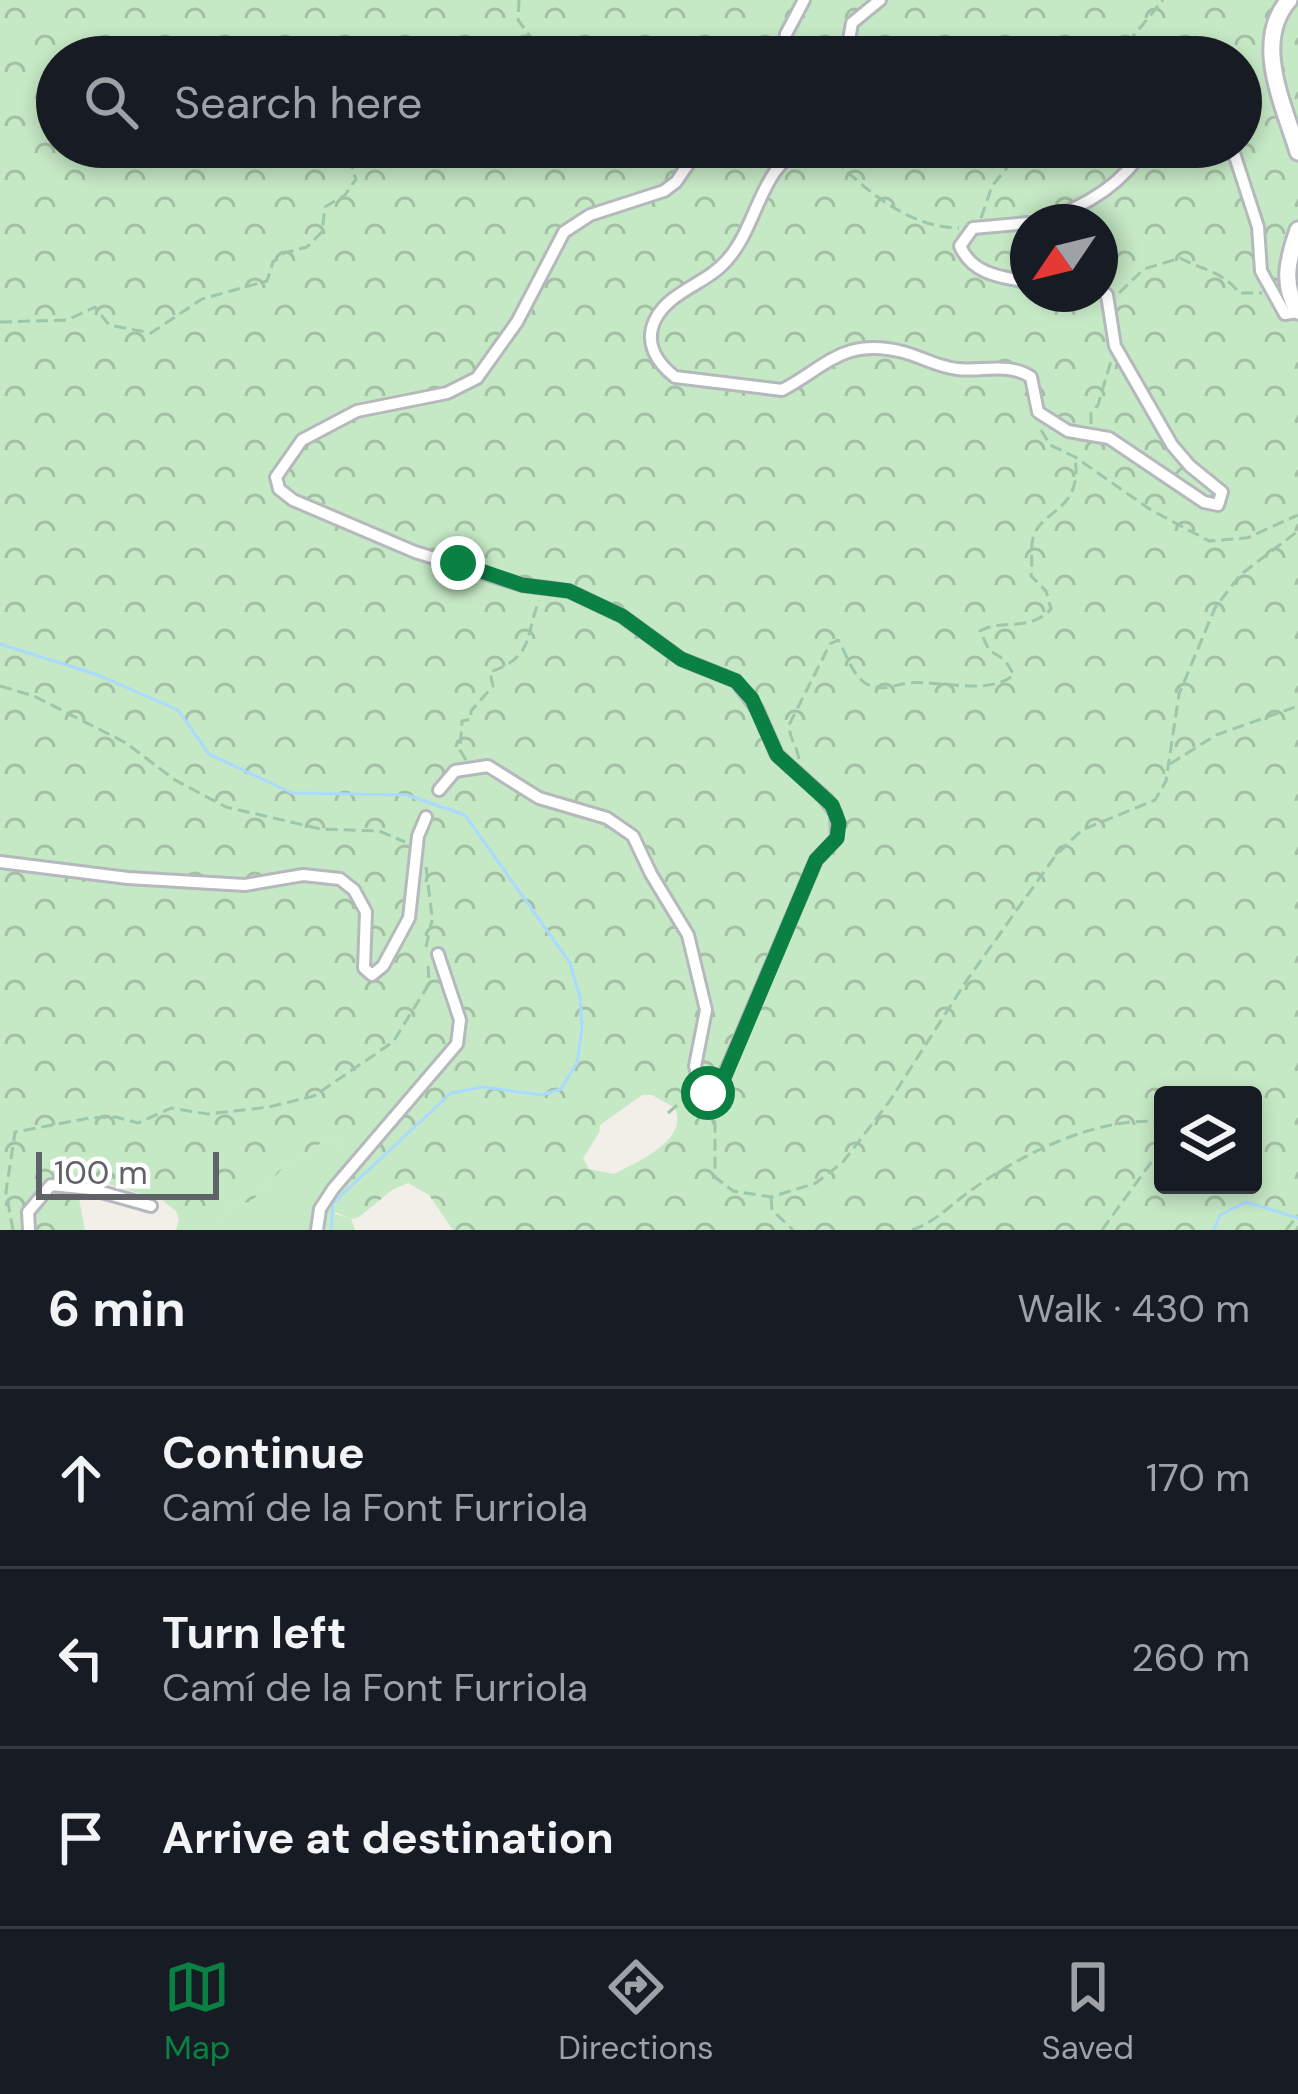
<!DOCTYPE html>
<meta charset="utf-8">
<style>
body{margin:0;font-family:"DM Sans",sans-serif;background:#242831;color:#f1f3f6}
.controls{position:absolute;right:36px;bottom:36px;display:grid;overflow:hidden;border-radius:12px;box-shadow:0 6px 18px #0003}
.controls button{width:108px;height:108px;display:grid;place-items:center;padding:0;border:0;border-bottom:3px solid #363941;background:#171b24;color:#f1f3f6;font:60px sans-serif}
.compass{position:absolute;left:1010px;top:204px;width:108px;height:108px;border-radius:50%;background:#171b24;box-shadow:0 6px 18px #0003;rotate:235deg}
.scale{position:absolute;left:36px;bottom:30px;width:183px;box-sizing:border-box;padding-left:12px;border:6px solid #5f6368;border-top:0;font-size:33px;line-height:42px;white-space:nowrap;color:#5f6368;-webkit-text-stroke:9px #fff;paint-order:stroke}
.stop{position:absolute;width:36px;height:36px;margin:-27px;border:9px solid #0b8043;border-radius:50%;background:#fff}
.stop.end{background:#0b8043;border-color:#fff;box-shadow:0 3px 12px #0008}
.list{margin:0;padding:0;list-style:none}
h2{display:flex;justify-content:space-between;align-items:center;height:156px;margin:0;padding:0 48px;font-size:51px}
h2 small{font-size:39px;font-weight:400;color:#9ea1a6}
.list li{display:grid;grid-template-columns:78px 1fr auto;gap:36px;align-items:center;box-sizing:border-box;height:180px;padding:0 48px;border-top:3px solid #363941}
.list b{display:block;font-size:45px;white-space:nowrap}
.list p{margin:0;font-size:39px;white-space:nowrap;color:#9ea1a6}
.list em{font-size:39px;font-style:normal;color:#9ea1a6}
.icon{flex:none;width:66px;height:66px;fill:none;stroke:currentColor;stroke-width:2;stroke-linecap:round;stroke-linejoin:round}
.map{position:relative;flex:none;width:1298px;height:1230px;overflow:hidden}
.search{position:absolute;background:#171b24;box-shadow:0 6px 18px #0003;left:36px;right:36px;top:36px;height:132px;display:flex;align-items:center;gap:30px;box-sizing:border-box;padding:0 42px;border-radius:66px;color:#9ea1a6;font-size:45px}
.sheet{height:696px;background:#171b24}
nav{display:flex;justify-content:space-around;align-items:center;box-sizing:border-box;height:168px;border-top:3px solid #363941;background:#171b24;font-size:33px;color:#9ea1a6}
nav a{display:grid;justify-items:center;gap:6px}
nav .on{color:#0b8043}
.map>svg:first-child{display:block}
.green{fill:#c5e8c5}
.forest{fill:url(#forest-crowns);fill-rule:evenodd}
.lines{fill:none;stroke-linecap:round;stroke-linejoin:round}
.stream{stroke:#aadaff;stroke-width:3}
.street-casing{stroke:#b5b8bc;stroke-width:16}
.secondary-casing{stroke:#b6babf;stroke-width:21}
.path{stroke:#9cc7a9;stroke-width:3;stroke-dasharray:12 6;stroke-linecap:butt}
.street{stroke:#fff;stroke-width:10}
.secondary{stroke:#fff;stroke-width:15}
.route{stroke:#0b8043;stroke-width:15}
</style>
<div class="map">
<svg width="1298" height="1230" viewBox="0 0 1298 1230">
<defs>
<pattern id="forest-crowns" width="20" height="18" patternUnits="userSpaceOnUse" patternTransform="scale(3)"><rect width="20" height="18" fill="#c5e8c5"/><path d="M2 6a3 3 0 1 1 6 0M12 15a3 3 0 1 1 6 0" fill="none" stroke="#a3c0a4"/></pattern>
</defs>
<rect width="100%" height="100%" fill="#f1efe8"/>
<!-- green -->
<polygon class="green" points="328,1138 336,1140 345,1154 335,1214 351,1219 355,1230 215,1230 227,1208 252,1201 282,1169"/>
<!-- forest -->
<path class="forest" d="M0,0H1298V1230H453L429,1195L408,1183L392,1190L359,1217L351,1219L328,1209L329,1184L345,1154L336,1140L328,1138L282,1169L252,1201L227,1208L215,1230H176L179,1219L176,1211L162,1200L91,1179L82,1181L77,1188L85,1230H0ZM57,57H1241V147H57ZM1028,222H1100V294H1028ZM642,1095H652L675,1108C689,1140 638,1162 614,1174L589,1169L583,1158L599,1133L600,1125ZM1163,1095H1253V1185H1163Z"/>
<g class="lines">
<!-- stream -->
<g class="stream">
<polyline points="0,644 98,675 178,710 209,754 292,793 407,795 465,815 570,963 580,997 582,1028 577,1063 561,1089 542,1095 483,1087 451,1093 333,1203 331,1230"/>
<polyline points="1214,1230 1220,1215 1246,1202 1298,1218"/>
</g>
<!-- street casing -->
<g class="street-casing">
<g id="street">
<polyline points="783,57 786,34 804,0"/>
<polyline points="846,57 852,23 880,0"/>
<polyline points="1178,57 1183,48 1189,46 1198,57"/>
<polyline points="700,147 676,182 664,191 590,215 564,232 517,322 477,378 447,393 357,411 302,440 276,477 279,489 293,500 415,552 522,585 569,591 622,616 681,659 736,681 757,709 777,755 822,795 836,814 837,838 816,860 723,1078 708,1093"/>
<path d="M805,147C760,165 758,226 727,260C707,284 669,291 655,320C644,343 657,363 675,377L782,390C827,366 844,337 903,352C922,357 938,367 957,369C983,372 1008,362 1031,377L1038,412L1068,431L1109,438L1204,502L1218,505L1222,492L1190,466L1172,445L1115,346L1107,295L1100,289"/>
<polyline points="1232,147 1258,227 1261,271 1285,314 1298,312"/>
<path d="M1039,222C1080,209 1122,186 1145,147"/>
<path d="M1028,223L973,228L960,246C972,274 1000,277 1028,282"/>
<polyline points="439,790 455,771 488,766 539,798 607,818 633,836 651,874 688,935 706,1010 695,1066 700,1087"/>
<polyline points="0,862 128,878 245,885 303,875 340,879 354,890 366,912 364,968 372,975 383,966 409,918 418,836 426,817"/>
<polyline points="29,1230 28,1212 51,1185 91,1189 151,1206"/>
<polyline points="317,1230 320,1209 333,1189 457,1044 460,1020 438,954"/>
</g>
</g>
<!-- secondary casing -->
<g class="secondary-casing">
<g id="secondary">
<path d="M1289,0C1252,42 1284,105 1298,152"/>
<path d="M1298,230C1288,259 1281,284 1298,311"/>
</g>
</g>
<!-- path -->
<g class="path">
<polyline points="519,0 518,20 533,40 525,57"/>
<polyline points="1116,57 1163,0"/>
<path d="M822,147C859,184 903,227 959,228"/>
<polyline points="981,218 992,186 1024,147"/>
<path d="M1119,293L1144,269L1180,258C1202,270 1223,271 1239,293H1262"/>
<polyline points="0,322 67,320 95,307 109,325 151,333 202,299 267,281 273,262 284,253 307,247 322,232 325,207 345,195 356,179 352,170 354,154 366,154 376,163 392,147"/>
<polyline points="1091,424 1091,413 1098,405 1111,361"/>
<polyline points="1041,430 1050,445 1075,457 1151,510 1209,541 1247,538 1298,515"/>
<polyline points="0,686 34,696 126,743 175,780 226,807 321,829 379,831 405,842"/>
<path d="M799,759C797,746 789,738 789,725L830,644L838,640C847,654 853,680 871,686C884,691 896,684 909,683C940,680 988,696 1014,675L1005,660L989,650L980,631C1003,618 1028,633 1051,609L1046,591L1031,576C1033,564 1030,549 1033,538C1041,508 1083,513 1075,457"/>
<path d="M466,760L460,750L462,721L471,719V711L493,686L490,672C534,657 525,637 539,600"/>
<polyline points="1170,764 1216,735 1298,706"/>
<polyline points="426,867 432,917"/>
<polyline points="426,947 432,920"/>
<polyline points="708,1104 715,1123 715,1177 733,1191 771,1197 816,1183 843,1162 889,1102 967,980 1056,855 1082,830 1155,800 1166,781 1179,694 1215,608 1240,575 1298,531"/>
<polyline points="668,1113 690,1094"/>
<polyline points="771,1198 772,1210 793,1230"/>
<polyline points="13,1230 6,1192 15,1132 90,1118 116,1117 138,1123 171,1108 208,1114 269,1107 314,1096 393,1042 429,984 428,963"/>
<path d="M912,1230C935,1222 947,1208 966,1194C1017,1156 1097,1115 1163,1122"/>
<polyline points="1102,1230 1163,1146"/>
<polyline points="1286,1230 1298,1215"/>
</g>
<!-- street -->
<use href="#street" class="street"/>
<!-- secondary -->
<use href="#secondary" class="secondary"/>
</g>
<g class="lines">
<!-- route -->
<polyline class="route" points="458,563 522,585 569,591 622,616 681,659 736,681 752,699 777,755 832,805 839,823 837,838 816,860 724,1078 708,1093"/>
</g>
</svg>
<div class="controls">
<button><svg class="icon" aria-label="layers" viewBox="0 0 24 24"><path d="M12 4l9 5-9 5-9-5zM3 14l9 5 9-5"/></svg></button>
</div>
<svg class="compass" viewBox="-18 -18 36 36"><path d="M0-13l5 13h-10z" fill="#e53935"/><path d="M0 13l5-13h-10z" fill="#9ea1a6"/></svg>
<div class="scale">100 m</div>
<div class="stop" style="left:708px;top:1093px"></div>
<div class="stop end" style="left:458px;top:563px"></div>
<div class="search"><svg class="icon" aria-label="search" viewBox="0 0 24 24"><circle cx="10" cy="10" r="6"/><path d="M15 15l6 6"/></svg>Search here</div>
</div>
<section class="sheet">
<h2>6 min<small>Walk · 430 m</small></h2>
<ul class="list">
<li><svg class="icon" aria-label="ahead" viewBox="0 0 24 24"><path d="M12 20V5M6 11l6-6 6 6"/></svg><div><b>Continue</b><p>Camí de la Font Furriola</p></div><em>170 m</em></li>
<li><svg class="icon" aria-label="left" viewBox="0 0 24 24"><path d="M17 20v-9H6M10 6l-5 5 5 5"/></svg><div><b>Turn left</b><p>Camí de la Font Furriola</p></div><em>260 m</em></li>
<li><svg class="icon" aria-label="arrive" viewBox="0 0 24 24"><path d="M6 21V4h12l-3 4 3 4H6"/></svg><div><b>Arrive at destination</b></div></li>
</ul>
</section>
<nav>
<a class="on"><svg class="icon" aria-label="map" viewBox="0 0 24 24"><path d="M3 6l6-2 6 2 6-2v14l-6 2-6-2-6 2zM9 4v14M15 6v14"/></svg>Map</a>
<a><svg class="icon" aria-label="directions" viewBox="0 0 24 24"><path d="M12 3l9 9-9 9-9-9zM9 14v-3h6M13 9l2 2-2 2"/></svg>Directions</a>
<a><svg class="icon" aria-label="saved" viewBox="0 0 24 24"><path d="M7 4h10v16l-5-4-5 4z"/></svg>Saved</a>
</nav>
